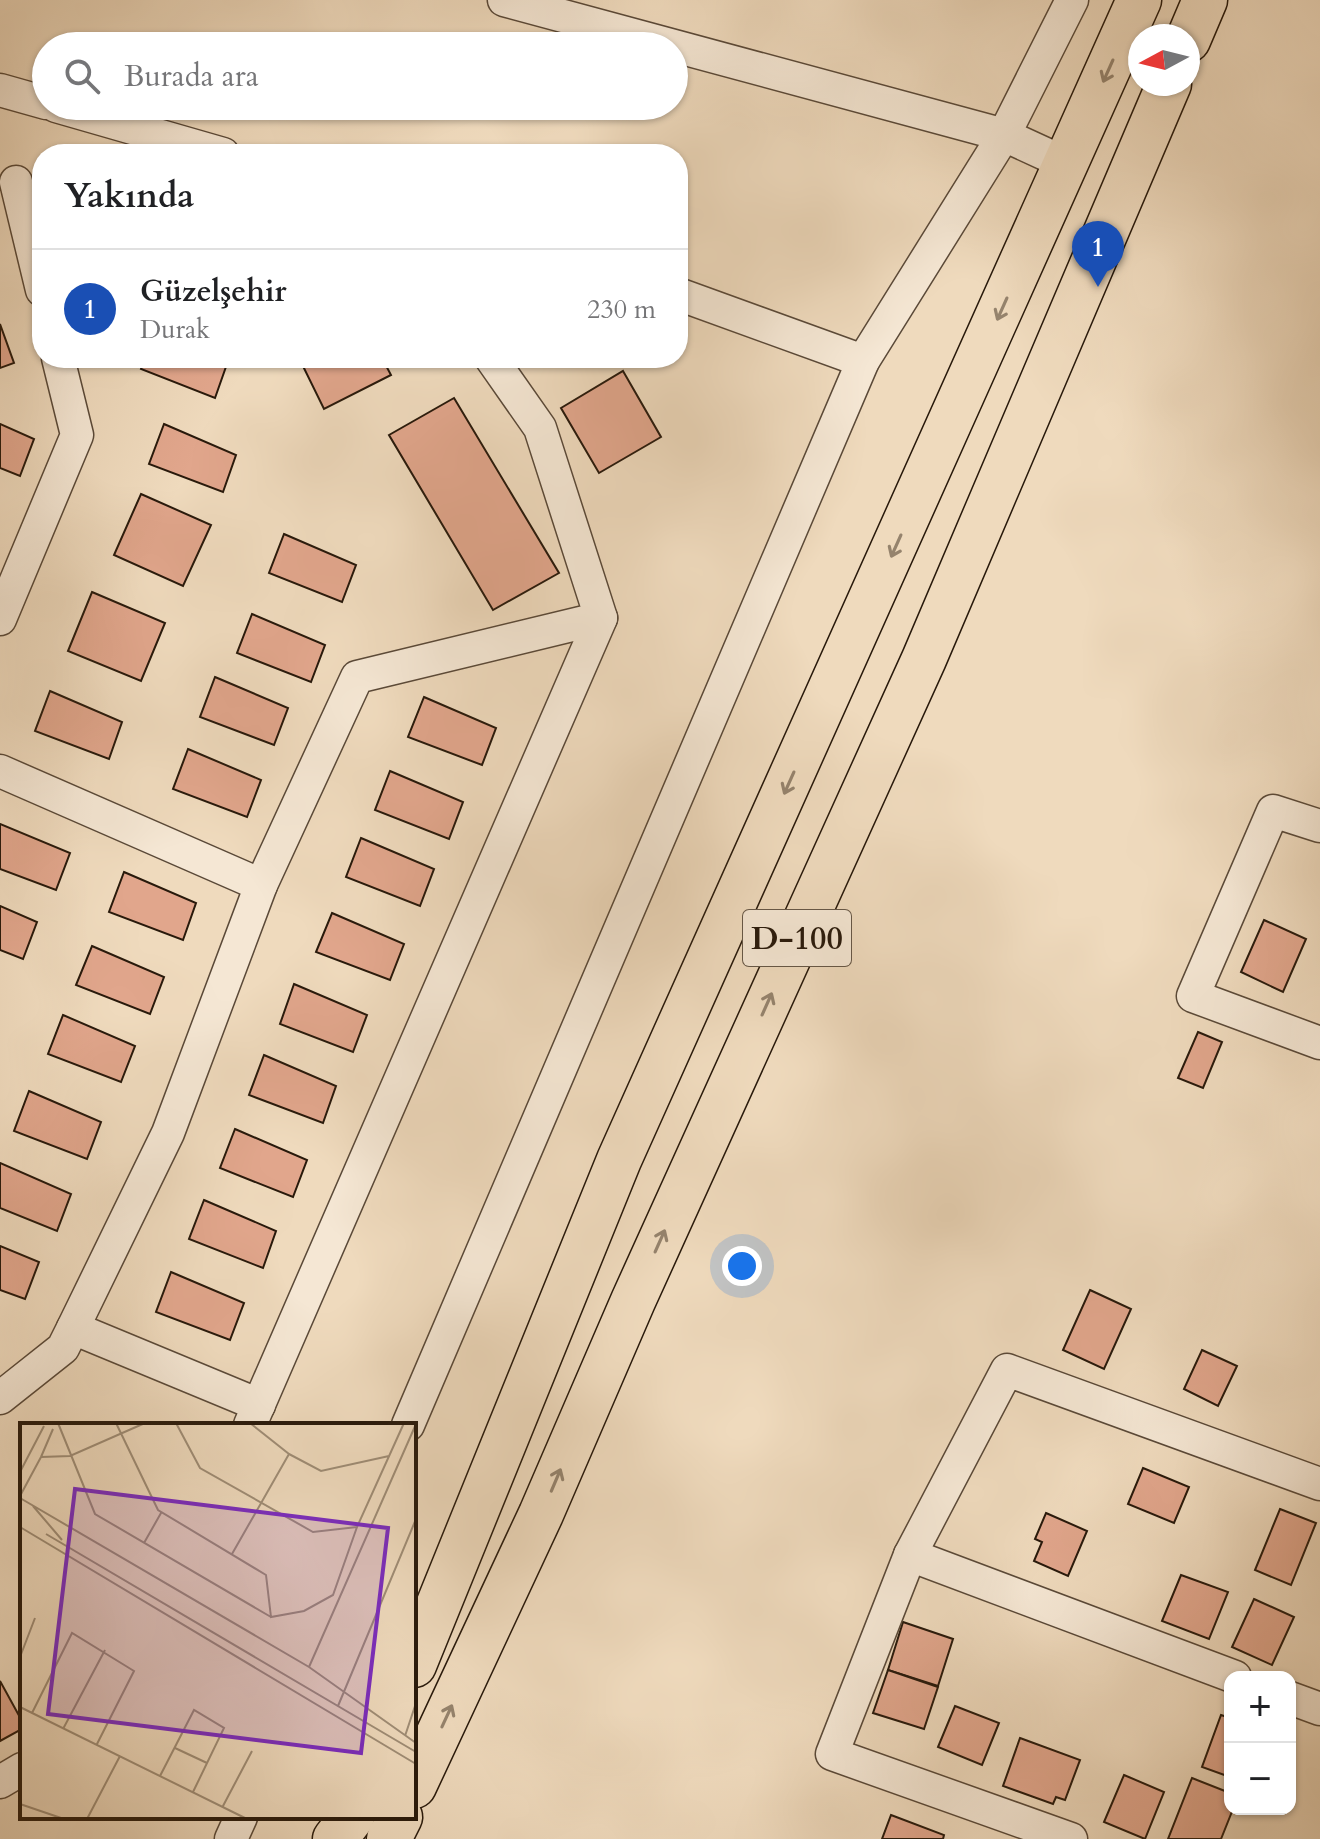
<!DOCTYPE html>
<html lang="tr">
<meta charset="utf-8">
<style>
body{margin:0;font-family:Cardo,serif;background:#f2f2f2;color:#202124}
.controls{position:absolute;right:24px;bottom:24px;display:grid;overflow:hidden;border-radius:16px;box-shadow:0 2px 6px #0004}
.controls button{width:72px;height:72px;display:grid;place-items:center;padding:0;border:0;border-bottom:2px solid #e0e0e0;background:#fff;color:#202124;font:40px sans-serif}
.compass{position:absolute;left:1128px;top:24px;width:72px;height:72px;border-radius:50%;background:#fff;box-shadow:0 2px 6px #0004;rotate:263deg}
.you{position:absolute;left:742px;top:1266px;width:28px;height:28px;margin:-20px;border:6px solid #fff;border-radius:50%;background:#1a73e8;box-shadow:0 0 0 12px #1a73e833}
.badge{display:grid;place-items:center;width:52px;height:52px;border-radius:50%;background:#8f2418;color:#fff;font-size:26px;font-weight:700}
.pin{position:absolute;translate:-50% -66px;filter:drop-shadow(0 2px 4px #0008)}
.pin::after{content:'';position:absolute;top:42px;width:28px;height:24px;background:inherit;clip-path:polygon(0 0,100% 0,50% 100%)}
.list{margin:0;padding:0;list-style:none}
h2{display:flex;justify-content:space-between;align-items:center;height:104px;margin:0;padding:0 32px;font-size:34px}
h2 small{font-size:26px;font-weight:400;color:#757577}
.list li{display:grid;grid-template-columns:52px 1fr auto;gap:24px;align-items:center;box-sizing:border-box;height:120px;padding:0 32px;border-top:2px solid #e0e0e0}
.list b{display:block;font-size:30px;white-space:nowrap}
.list p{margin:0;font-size:26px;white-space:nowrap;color:#757577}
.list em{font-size:26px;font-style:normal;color:#757577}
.icon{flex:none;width:44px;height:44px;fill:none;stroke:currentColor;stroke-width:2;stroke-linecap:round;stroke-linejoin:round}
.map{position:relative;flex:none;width:1320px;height:1839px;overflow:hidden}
.search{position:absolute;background:#fff;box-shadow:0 2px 6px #0004;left:32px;top:32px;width:656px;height:88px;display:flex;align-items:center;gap:20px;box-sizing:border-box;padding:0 28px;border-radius:44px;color:#757577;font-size:30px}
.panel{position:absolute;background:#fff;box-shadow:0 2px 6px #0004;left:32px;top:144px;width:656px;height:224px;border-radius:32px}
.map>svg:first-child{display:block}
.building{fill:#e1a68c;stroke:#28190b;stroke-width:2}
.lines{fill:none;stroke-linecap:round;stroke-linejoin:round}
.street-casing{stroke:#5a4938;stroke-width:35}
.highway-casing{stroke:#28190b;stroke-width:47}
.street{stroke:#f5e7d4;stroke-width:32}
.highway{stroke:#efdabd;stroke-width:44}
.oneway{stroke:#95836d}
.labels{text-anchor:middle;stroke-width:6;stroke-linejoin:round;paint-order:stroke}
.shield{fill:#f5e7d4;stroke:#665747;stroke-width:2}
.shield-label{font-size:32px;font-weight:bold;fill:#28190b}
.inset-road{fill:none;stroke:#9f8d76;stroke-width:2}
.view{fill:#7b2cbf;fill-opacity:0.15;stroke:#7b2cbf;stroke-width:4}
.inset-edge{fill:none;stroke:#28190b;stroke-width:4}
</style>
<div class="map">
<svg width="1320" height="1839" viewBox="0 0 1320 1839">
<rect width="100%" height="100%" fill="#efdabd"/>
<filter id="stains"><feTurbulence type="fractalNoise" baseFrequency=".0025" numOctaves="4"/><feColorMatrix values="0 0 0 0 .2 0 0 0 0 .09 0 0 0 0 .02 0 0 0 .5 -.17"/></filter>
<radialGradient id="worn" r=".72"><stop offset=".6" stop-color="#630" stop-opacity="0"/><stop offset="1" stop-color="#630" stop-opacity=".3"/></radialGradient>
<!-- building -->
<g class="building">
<polygon points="0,324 14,363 0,368"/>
<polygon points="145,358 222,358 228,361 215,398 141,369"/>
<polygon points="299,358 382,358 391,375 324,409"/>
<polygon points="623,371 661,437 599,473 561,408"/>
<polygon points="454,398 559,573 493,610 389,435"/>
<polygon points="0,424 34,439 20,476 0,468"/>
<polygon points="164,424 236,455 223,492 149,464"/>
<polygon points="141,494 211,525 183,586 114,555"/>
<polygon points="284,534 356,565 342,602 269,573"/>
<polygon points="92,592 165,623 141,681 68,651"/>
<polygon points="252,614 325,645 311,682 237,653"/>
<polygon points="215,677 288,708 274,745 200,717"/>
<polygon points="50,691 122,722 109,759 35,731"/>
<polygon points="424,697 496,728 482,765 408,737"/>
<polygon points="188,749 261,780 247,817 173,789"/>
<polygon points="390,771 463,802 449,839 375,810"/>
<polygon points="0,824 70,853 56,890 0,869"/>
<polygon points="361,838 434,869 420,906 346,877"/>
<polygon points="124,872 196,903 183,940 109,912"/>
<polygon points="0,906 37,922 23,959 0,950"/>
<polygon points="332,913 404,944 390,980 316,952"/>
<polygon points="1264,920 1306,939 1283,992 1241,972"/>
<polygon points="92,946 164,977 150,1014 76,985"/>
<polygon points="294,984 367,1015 353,1052 280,1024"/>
<polygon points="63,1015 135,1046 121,1082 48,1054"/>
<polygon points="1198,1032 1222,1042 1203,1088 1178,1078"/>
<polygon points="264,1055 336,1086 323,1123 249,1095"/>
<polygon points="29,1091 101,1122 87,1159 14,1131"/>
<polygon points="235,1129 307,1160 293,1197 220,1168"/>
<polygon points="0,1163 71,1194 57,1231 0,1208"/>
<polygon points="204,1200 276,1231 263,1268 189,1239"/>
<polygon points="0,1246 39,1262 25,1299 0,1290"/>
<polygon points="171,1272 244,1303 230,1340 156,1312"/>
<polygon points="1090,1290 1131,1309 1104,1369 1063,1350"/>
<polygon points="1202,1350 1237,1366 1218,1406 1184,1389"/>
<polygon points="1143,1468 1189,1487 1174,1523 1128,1504"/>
<polygon points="1280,1509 1316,1523 1291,1585 1255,1570"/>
<polygon points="1046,1513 1087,1531 1068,1576 1034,1561 1042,1542 1035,1539"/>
<polygon points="1181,1575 1228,1592 1209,1639 1162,1621"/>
<polygon points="1254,1599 1294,1617 1272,1665 1232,1647"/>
<polygon points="903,1622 953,1639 938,1686 888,1670"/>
<polygon points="888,1670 938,1687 924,1729 873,1713"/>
<polygon points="0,1681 22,1721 22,1729 0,1741"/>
<polygon points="955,1706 999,1723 982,1765 938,1747"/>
<polygon points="1221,1715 1230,1718 1230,1777 1202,1767"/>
<polygon points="1020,1738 1080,1760 1065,1800 1056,1797 1053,1804 1003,1786"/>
<polygon points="1124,1775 1164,1792 1145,1839 1104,1822"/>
<polygon points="1192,1778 1230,1793 1230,1809 1233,1809 1221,1839 1168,1839"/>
<polygon points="891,1815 944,1835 943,1839 882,1839"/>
</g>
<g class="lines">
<!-- street casing -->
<g class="street-casing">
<g id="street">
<polyline points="504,0 1004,135 1067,164"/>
<polyline points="0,90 46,103"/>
<polyline points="56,106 223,154"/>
<polyline points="16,182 42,290"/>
<polyline points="678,294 863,361"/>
<polyline points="0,619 77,435 58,358"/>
<polyline points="0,771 261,885"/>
<polyline points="1320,826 1273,811 1193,996 1320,1043"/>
<polyline points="73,1328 259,1405"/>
<polyline points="0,1398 63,1348 73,1328 168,1133 261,885 357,677 601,618 540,428 491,358"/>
<polyline points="250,1425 601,618"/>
<polyline points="408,1425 863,361 1004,135 1072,0"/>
<polyline points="910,1555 1235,1677"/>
<polyline points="1290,1698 1320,1709"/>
<polyline points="0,1782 22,1769"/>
<polyline points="231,1839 241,1817"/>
<polyline points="1071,1839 832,1754 910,1555 1007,1370 1320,1484"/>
</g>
</g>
<!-- highway casing -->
<g class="highway-casing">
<g id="highway">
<polyline points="1188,40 1205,0"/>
<polyline points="414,1665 619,1160 1139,0"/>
<polyline points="414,1786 541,1514 633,1301 924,659 1169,84"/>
<polyline points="335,1839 352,1817"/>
<polyline points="389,1839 400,1817"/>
</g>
</g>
<!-- street -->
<use href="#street" class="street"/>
<!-- highway -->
<use href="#highway" class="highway"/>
</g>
<!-- one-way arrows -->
<defs><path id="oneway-shaft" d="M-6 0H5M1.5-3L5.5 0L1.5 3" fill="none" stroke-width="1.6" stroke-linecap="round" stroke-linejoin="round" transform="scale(2)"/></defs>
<g class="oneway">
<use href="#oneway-shaft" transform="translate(1108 71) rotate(114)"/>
<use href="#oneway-shaft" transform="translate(1002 309) rotate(114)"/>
<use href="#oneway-shaft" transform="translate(896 546) rotate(114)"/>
<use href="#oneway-shaft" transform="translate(789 783) rotate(114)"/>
<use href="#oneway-shaft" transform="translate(767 1004) rotate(-66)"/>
<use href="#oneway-shaft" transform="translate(660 1241) rotate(-66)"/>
<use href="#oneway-shaft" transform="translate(556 1480) rotate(-67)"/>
<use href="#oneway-shaft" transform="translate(447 1716) rotate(-65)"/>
</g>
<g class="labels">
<!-- shield labels -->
<rect class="shield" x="743" y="910" width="108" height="56" rx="6"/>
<g class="shield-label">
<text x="797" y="949">D-100</text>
</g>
</g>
<!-- overview -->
<g transform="translate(20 1423)">
<rect width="396" height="396" fill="#efdabd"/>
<path class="inset-road" d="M38,0L75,91L251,194M96,0L138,87L246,152L251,194L284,188L313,172L337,104L384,0M156,0L180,45L293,109L337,104M269,31L301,48L369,33M21,34L33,6M0,49L24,3M0,73L21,34L50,33L125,0M0,75L289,244L396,320M13,83L42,117M0,104L396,341M26,111L396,329M124,120L141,90M212,131L269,31L230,0M0,234L15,195M289,244L396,1M318,283L396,96M0,284L227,396M12,290L52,210L114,248L77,321M43,306L85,227M385,313L396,280M155,325L187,340M140,353L174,287L204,305L173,369M0,381L44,396M203,383L232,328M67,396L100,333"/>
<path class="view" d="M55,66L368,105L341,330L28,291Z"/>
<rect width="396" height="396" class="inset-edge"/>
</g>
<rect width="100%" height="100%" filter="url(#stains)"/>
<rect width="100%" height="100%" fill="url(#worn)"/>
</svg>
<div class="controls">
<button>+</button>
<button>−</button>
</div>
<svg class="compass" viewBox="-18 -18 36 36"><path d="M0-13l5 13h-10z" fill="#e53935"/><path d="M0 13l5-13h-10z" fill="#757577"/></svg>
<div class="you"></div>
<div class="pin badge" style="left:1098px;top:287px;background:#1a4fb4">1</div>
<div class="search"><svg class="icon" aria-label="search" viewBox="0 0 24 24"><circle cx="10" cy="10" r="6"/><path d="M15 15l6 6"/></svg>Burada ara</div>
<section class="panel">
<h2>Yakında<small></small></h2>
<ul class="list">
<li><span class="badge" style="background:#1a4fb4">1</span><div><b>Güzelşehir</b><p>Durak</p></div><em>230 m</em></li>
</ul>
</section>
</div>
